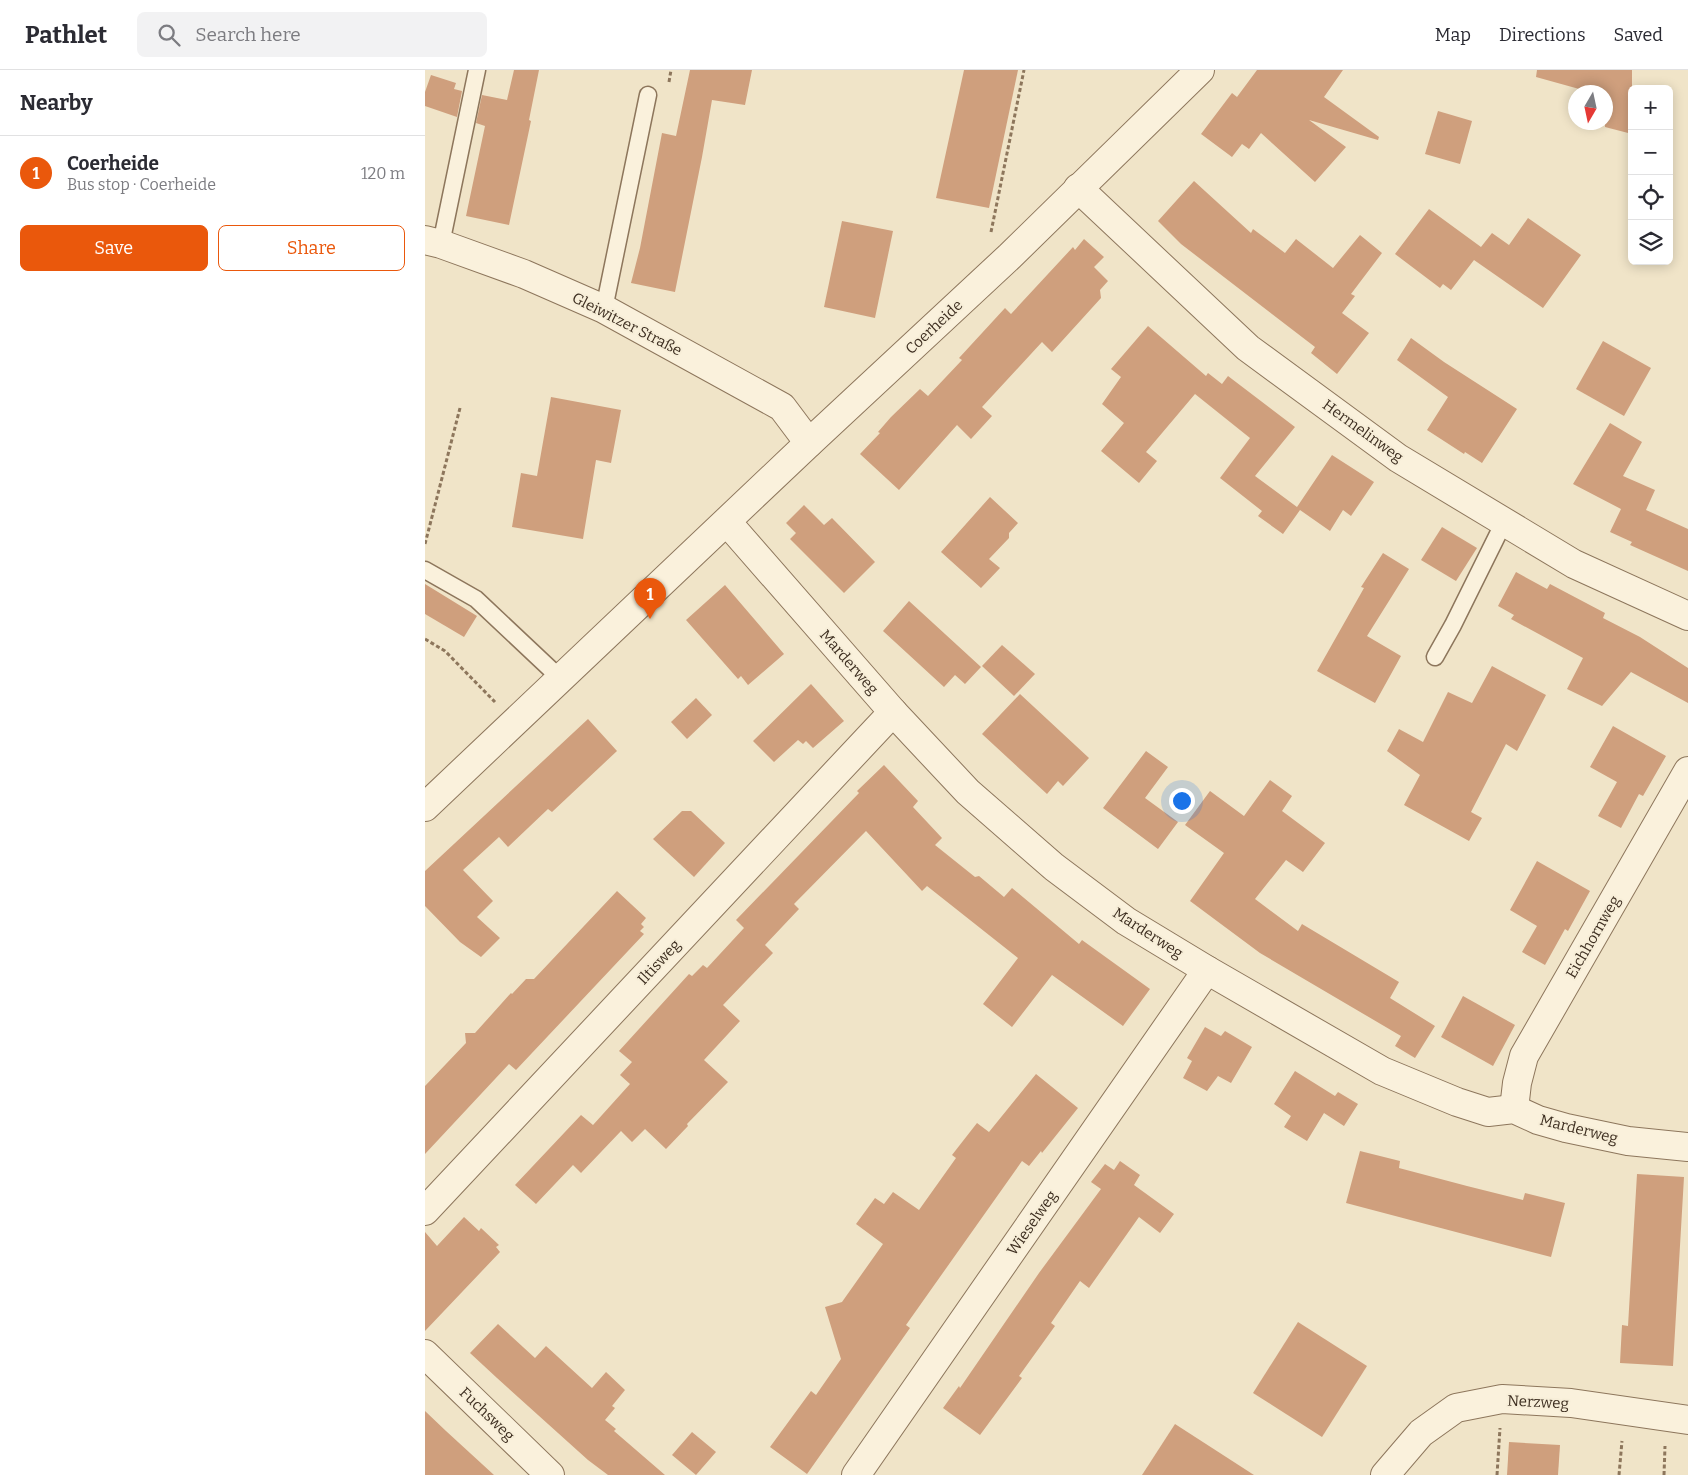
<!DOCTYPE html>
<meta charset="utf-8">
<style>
body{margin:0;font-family:Bitter,serif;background:#f2f2f3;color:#2b2b33}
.controls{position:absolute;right:15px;top:15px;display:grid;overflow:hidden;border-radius:8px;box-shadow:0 2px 12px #0003}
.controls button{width:45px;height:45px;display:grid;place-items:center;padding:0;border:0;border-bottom:1px solid #e1e1e2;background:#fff;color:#2b2b33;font:25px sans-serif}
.compass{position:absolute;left:1143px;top:15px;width:45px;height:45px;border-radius:50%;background:#fff;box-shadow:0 2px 12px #0003;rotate:189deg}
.you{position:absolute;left:756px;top:730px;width:18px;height:18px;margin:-12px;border:4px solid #fff;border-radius:50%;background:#1a73e8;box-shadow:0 0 0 8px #1a73e833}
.badge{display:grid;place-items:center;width:32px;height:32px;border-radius:50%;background:#ea580c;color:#fff;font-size:16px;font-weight:700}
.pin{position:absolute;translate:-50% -41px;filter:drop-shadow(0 1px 2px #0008)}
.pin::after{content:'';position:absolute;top:26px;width:18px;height:15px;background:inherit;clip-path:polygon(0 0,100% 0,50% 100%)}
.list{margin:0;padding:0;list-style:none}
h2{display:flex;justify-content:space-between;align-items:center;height:65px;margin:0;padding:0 20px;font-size:21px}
h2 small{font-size:16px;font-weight:400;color:#7c7c81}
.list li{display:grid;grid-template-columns:32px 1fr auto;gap:15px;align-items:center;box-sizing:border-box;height:75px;padding:0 20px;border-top:1px solid #e1e1e2}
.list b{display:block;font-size:19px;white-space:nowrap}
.list p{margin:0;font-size:16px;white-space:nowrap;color:#7c7c81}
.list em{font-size:16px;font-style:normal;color:#7c7c81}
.actions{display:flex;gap:10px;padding:15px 20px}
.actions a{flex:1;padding:11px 0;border:1px solid #ea580c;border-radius:8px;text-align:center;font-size:18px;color:#ea580c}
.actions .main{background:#ea580c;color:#fff}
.icon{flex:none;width:28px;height:28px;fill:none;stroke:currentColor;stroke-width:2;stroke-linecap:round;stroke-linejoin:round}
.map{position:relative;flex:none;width:1263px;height:1405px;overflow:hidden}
header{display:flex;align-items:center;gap:30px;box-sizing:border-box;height:70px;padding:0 25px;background:#fff;border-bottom:1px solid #e1e1e2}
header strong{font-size:24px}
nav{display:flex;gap:28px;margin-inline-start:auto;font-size:18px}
.search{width:350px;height:45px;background:#f2f2f3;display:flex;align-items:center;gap:12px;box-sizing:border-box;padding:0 18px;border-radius:8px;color:#7c7c81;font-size:19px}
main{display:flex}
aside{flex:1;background:#fff}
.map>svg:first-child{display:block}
.building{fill:#cf9f7d}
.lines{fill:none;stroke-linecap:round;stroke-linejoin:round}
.lane-casing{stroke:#8d765c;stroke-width:19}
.street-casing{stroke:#8d765c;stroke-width:30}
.path{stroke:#8d765c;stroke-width:3;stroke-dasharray:4 2.5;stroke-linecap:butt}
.lane{stroke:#faf1dc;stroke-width:16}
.street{stroke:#faf1dc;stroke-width:28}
.labels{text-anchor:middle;stroke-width:4;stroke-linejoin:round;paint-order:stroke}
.street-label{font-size:15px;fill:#3d2e20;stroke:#f7eed8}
</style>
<header>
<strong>Pathlet</strong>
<div class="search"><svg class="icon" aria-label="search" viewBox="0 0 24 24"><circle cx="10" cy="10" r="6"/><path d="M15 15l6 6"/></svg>Search here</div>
<nav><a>Map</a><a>Directions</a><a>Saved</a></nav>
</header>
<main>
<aside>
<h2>Nearby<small></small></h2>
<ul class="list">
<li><span class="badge">1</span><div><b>Coerheide</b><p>Bus stop · Coerheide</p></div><em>120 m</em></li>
</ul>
<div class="actions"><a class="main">Save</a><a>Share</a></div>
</aside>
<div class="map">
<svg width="1263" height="1405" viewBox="0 0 1263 1405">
<rect width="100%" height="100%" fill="#f0e4c8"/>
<!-- building -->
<g class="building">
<polygon points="89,0 114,0 104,50 106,51 84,155 41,146 60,56 51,53 57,25 82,30"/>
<polygon points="265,0 327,0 320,35 287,30 277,87 250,222 206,213 215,178 237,63 251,66"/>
<polygon points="539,0 593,0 564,138 511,128"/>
<polygon points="832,0 918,0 899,27 954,67 953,70 884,50 921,77 890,112 836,63 824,79 817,74 807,87 776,64 807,23 812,27"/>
<polygon points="1112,0 1207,0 1207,64 1180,57 1180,22 1165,22 1111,7"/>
<polygon points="6,5 31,13 29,19 37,21 32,47 0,36 0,22"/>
<polygon points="1013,41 1047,51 1035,94 1000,84"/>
<polygon points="769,111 826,163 828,159 860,183 871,169 908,198 935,165 957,183 926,224 930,226 917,243 944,263 912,304 886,283 890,277 756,174 733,151"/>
<polygon points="1004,139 1056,177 1067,163 1084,175 1103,148 1156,185 1118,238 1049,190 1026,220 1018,214 1015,218 970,184"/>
<polygon points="417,151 468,161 450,248 399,237"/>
<polygon points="659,169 679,187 669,197 683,211 675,220 676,228 627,282 617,272 557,337 567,346 546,369 532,355 474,420 435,384 455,363 453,362 466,347 495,319 503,326 537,290 534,288 580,238 586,244 648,177 650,180"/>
<polygon points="723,256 781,306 783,303 797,314 803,306 870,357 830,406 872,437 907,385 949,412 926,446 918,440 905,461 875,440 858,464 833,446 837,441 795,408 825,368 770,324 721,382 732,391 714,413 676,381 699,353 677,334 696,307 686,299"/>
<polygon points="986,268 1019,292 1092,339 1057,393 1040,382 1039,384 1002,360 1023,327 972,290"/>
<polygon points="1178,271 1226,298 1199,346 1151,319"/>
<polygon points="126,327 196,340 186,393 171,390 158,469 87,457 96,403 112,406"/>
<polygon points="1185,353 1217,372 1198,406 1230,420 1221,440 1263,459 1263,501 1205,475 1207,472 1185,462 1196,439 1148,414"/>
<polygon points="565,427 593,453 584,463 584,468 564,489 575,498 556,518 516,482"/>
<polygon points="379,435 399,455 407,448 450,492 419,523 365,469 371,463 361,453"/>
<polygon points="1017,457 1052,478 1031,511 996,490"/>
<polygon points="958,483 984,499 942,566 976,586 950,633 892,601 939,518 936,517"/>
<polygon points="1091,502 1122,519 1125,514 1180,543 1178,548 1215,567 1263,598 1263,633 1206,602 1177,636 1142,619 1158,588 1086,549 1089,545 1073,536"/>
<polygon points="0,514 52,546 39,567 0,544"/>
<polygon points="300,515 359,584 323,615 316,606 313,609 261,550"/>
<polygon points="484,531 556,597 540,614 530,605 519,617 458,561"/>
<polygon points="577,575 610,604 589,626 557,596"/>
<polygon points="1067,596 1121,625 1092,681 1081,674 1046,742 1057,748 1044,771 979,735 995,705 962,681 974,659 998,672 1023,622 1047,633"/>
<polygon points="386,614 419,651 388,678 381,671 378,674 373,670 349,692 328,671"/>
<polygon points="595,624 664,688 638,716 633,711 622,724 557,664"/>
<polygon points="271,628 287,645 262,669 246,652"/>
<polygon points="163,649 192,681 127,742 123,739 83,777 74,767 38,800 68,831 52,847 75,868 56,887 35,872 0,836 0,801"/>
<polygon points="1188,656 1241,686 1218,726 1214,724 1196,758 1173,746 1192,712 1165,697"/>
<polygon points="721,681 743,697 720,728 753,752 733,779 678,738"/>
<polygon points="459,695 493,731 488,737 517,768 510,775 550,807 554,806 579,827 587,818 654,874 657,870 725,919 698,956 627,905 587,957 558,934 593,888 502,816 497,821 441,761 369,834 374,839 340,875 348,883 298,935 315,951 279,990 303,1012 262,1054 263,1056 241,1079 220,1059 207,1072 196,1061 156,1103 148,1095 111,1134 90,1115 156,1045 168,1055 205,1014 195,1005 207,992 194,981 264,904 267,906 278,895 282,898 319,858 311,850 434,723 432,721"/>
<polygon points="845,710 867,726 857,741 900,773 878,802 861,790 830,829 873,861 877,854 974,912 965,928 1010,956 990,988 970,976 976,966 835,883 765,831 799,783 760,755 785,721 819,746"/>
<polygon points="257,741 266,741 300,773 269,807 228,769"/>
<polygon points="1112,791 1165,821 1143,861 1140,859 1120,895 1097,882 1112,856 1085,840"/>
<polygon points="192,821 221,848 216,854 219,857 215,861 219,864 91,1000 84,994 0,1084 0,1016 41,973 40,963 50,963 86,923 87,924 101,909 109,909"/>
<polygon points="1038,926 1090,955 1068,996 1016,967"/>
<polygon points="780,957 796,966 800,961 827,977 806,1013 793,1006 782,1021 758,1008 767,991 762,988"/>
<polygon points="870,1001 910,1026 913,1022 933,1034 919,1056 899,1043 882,1071 859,1057 866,1046 849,1034"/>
<polygon points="611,1004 653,1038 617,1083 616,1081 604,1096 597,1091 481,1255 485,1258 382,1404 345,1377 386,1321 391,1325 416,1289 400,1237 417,1232 458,1174 431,1154 450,1128 459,1134 468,1122 494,1140 531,1088 527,1085 552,1053 564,1062"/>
<polygon points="935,1081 975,1091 974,1098 1042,1116 1098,1130 1100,1123 1140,1133 1126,1187 921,1133"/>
<polygon points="695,1091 715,1105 709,1115 749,1144 735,1163 714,1147 664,1218 655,1211 626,1253 630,1256 594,1306 597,1308 555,1365 518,1338 534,1316 535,1318 614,1203 676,1119 666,1112 680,1094 689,1100"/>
<polygon points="1212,1104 1259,1107 1248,1296 1195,1293 1197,1255 1203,1256"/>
<polygon points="39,1147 54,1161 56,1158 74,1175 71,1177 75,1182 0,1261 0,1162 12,1176"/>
<polygon points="873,1252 942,1296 897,1367 828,1323"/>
<polygon points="73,1254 110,1288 121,1276 167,1318 181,1302 200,1320 187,1336 190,1338 180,1350 191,1359 189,1361 240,1405 183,1405 163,1390 72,1308 45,1283"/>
<polygon points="0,1341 21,1361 69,1405 0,1405"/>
<polygon points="750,1354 829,1405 717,1405"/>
<polygon points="267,1362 291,1382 271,1405 247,1385"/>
<polygon points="1084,1372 1135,1375 1133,1405 1082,1405"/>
</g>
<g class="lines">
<!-- lane casing -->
<g class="lane-casing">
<g id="lane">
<polyline points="16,174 52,0"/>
<polyline points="179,239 223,25"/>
<polyline points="0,500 51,529 136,609"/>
<polyline points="1010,587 1028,555 1079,452"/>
</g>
</g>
<!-- street casing -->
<g class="street-casing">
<g id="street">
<polyline points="653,118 823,278 973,388 1149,494 1263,546"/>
<polyline points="0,170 16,174 99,204 179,239 357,337 384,373"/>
<polyline points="302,452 468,642 543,722 629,797 701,851 782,900 957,1001 1032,1032 1063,1042 1089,1039 1113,1050 1141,1058 1203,1071 1263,1077"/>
<polyline points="0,737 384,373 585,186 775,0"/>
<polyline points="1089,1039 1092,1013 1099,986 1263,701"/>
<polyline points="0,1141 468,642"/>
<polyline points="0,1284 125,1405"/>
<polyline points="431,1405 782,900"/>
<polyline points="960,1405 996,1363 1031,1338 1077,1329 1146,1333 1263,1350"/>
</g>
</g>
<!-- path -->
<g class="path">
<polyline points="244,12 246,0"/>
<polyline points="566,162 599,0"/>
<polyline points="0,474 35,338"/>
<polyline points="0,569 20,581 70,632"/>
<polyline points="1072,1405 1075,1358"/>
<polyline points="1194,1405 1197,1371"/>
<polyline points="1239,1405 1240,1376"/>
</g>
<!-- lane -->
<use href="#lane" class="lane"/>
<!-- street -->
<use href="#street" class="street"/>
</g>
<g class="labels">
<!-- street labels -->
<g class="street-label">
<text transform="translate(202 254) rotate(27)" y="5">Gleiwitzer Straße</text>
<text transform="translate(509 257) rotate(-43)" y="5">Coerheide</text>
<text transform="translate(938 361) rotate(36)" y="5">Hermelinweg</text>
<text transform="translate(424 592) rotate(49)" y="5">Marderweg</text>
<text transform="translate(723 863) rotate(33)" y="5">Marderweg</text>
<text transform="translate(1168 867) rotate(-60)" y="5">Eichhornweg</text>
<text transform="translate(234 892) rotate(-47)" y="5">Iltisweg</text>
<text transform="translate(1154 1059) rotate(14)" y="5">Marderweg</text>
<text transform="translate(607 1153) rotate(-55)" y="5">Wieselweg</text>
<text transform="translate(1113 1332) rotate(3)" y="5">Nerzweg</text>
<text transform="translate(62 1344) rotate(44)" y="5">Fuchsweg</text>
</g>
</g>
</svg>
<div class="controls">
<button>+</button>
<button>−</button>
<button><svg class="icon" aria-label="locate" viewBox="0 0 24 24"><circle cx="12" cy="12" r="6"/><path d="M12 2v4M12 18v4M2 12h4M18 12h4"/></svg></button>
<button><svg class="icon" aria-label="layers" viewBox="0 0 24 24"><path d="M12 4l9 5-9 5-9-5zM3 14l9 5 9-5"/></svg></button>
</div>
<svg class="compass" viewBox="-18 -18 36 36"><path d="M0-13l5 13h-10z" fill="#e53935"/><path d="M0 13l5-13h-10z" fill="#7c7c81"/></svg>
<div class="you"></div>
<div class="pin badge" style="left:225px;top:549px">1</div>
</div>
</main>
